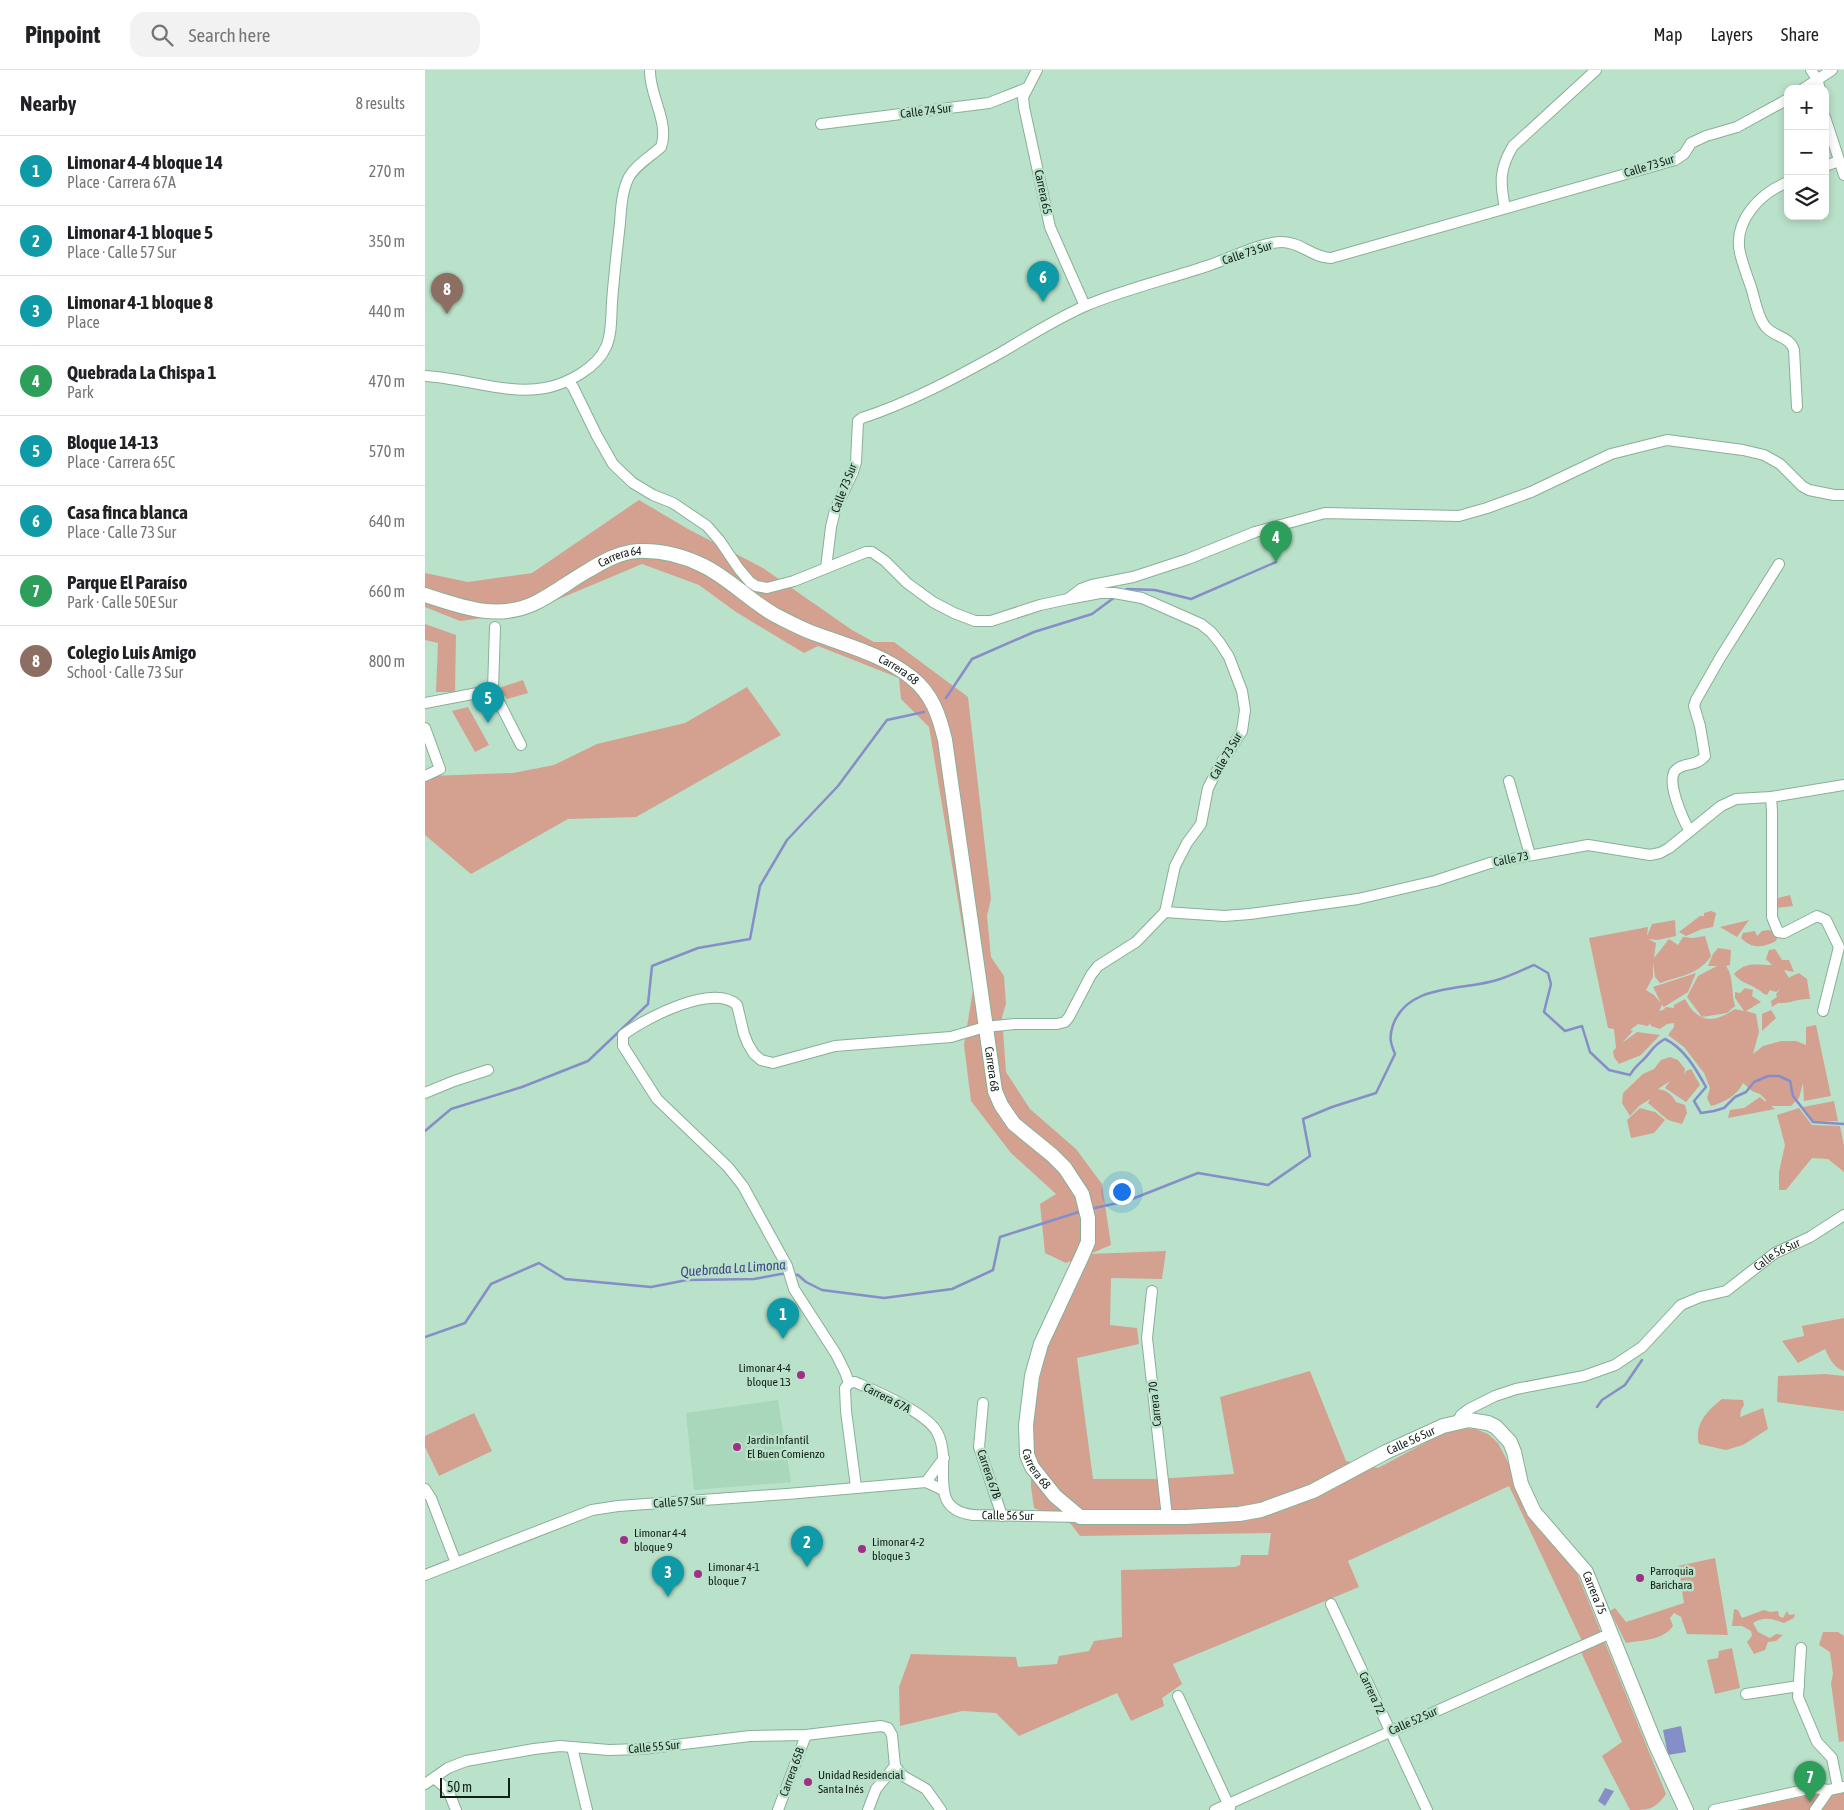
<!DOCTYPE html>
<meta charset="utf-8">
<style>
body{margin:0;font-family:"Asap Condensed",sans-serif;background:#f2f2f2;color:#202124}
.controls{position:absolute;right:15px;top:15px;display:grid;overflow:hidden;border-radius:10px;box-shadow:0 2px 8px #0003}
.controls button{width:45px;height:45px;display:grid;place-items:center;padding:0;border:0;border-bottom:1px solid #e0e0e0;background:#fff;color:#202124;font:25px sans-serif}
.scale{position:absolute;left:15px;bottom:12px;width:70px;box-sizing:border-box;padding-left:5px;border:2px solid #122118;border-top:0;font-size:14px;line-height:18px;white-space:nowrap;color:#122118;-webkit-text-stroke:4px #bae1c9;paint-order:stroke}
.you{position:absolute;left:696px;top:1121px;width:18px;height:18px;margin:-12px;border:4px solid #fff;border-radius:50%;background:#1a73e8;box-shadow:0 0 0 8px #1a73e833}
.badge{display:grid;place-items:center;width:32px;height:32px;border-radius:50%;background:#a12e88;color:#fff;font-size:16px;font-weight:700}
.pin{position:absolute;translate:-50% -41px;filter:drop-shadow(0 1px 2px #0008)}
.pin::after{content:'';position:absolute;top:26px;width:18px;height:15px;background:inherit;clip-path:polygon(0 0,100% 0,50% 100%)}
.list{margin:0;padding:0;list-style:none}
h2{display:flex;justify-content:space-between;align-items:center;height:65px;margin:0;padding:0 20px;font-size:21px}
h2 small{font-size:16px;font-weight:400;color:#757577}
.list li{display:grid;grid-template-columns:32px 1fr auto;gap:15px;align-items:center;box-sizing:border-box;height:70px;padding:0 20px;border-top:1px solid #e0e0e0}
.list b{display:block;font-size:19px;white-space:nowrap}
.list p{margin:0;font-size:16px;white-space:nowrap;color:#757577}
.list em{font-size:16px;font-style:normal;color:#757577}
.icon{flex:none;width:28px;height:28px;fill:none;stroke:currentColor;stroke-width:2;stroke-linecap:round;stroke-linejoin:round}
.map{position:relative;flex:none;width:1419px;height:1740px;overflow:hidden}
header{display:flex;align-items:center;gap:30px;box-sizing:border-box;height:70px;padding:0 25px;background:#fff;border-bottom:1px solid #e0e0e0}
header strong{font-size:24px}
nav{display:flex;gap:28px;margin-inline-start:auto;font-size:18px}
.search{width:350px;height:45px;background:#f2f2f2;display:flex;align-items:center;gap:12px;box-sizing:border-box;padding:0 18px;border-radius:15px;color:#757577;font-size:19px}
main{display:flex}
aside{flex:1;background:#fff}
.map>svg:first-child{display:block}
.built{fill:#a9d7bb}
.green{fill:#d4a191}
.water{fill:#868ec8}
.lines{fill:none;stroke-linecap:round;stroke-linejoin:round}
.stream{stroke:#868ec8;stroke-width:2.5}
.minor-casing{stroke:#89af98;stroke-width:12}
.tertiary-casing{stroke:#89af98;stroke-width:16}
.minor{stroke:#fff;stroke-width:10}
.tertiary{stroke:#fff;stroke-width:14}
.poi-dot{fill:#a12e88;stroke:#bae1c9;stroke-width:2}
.labels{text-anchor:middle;stroke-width:5;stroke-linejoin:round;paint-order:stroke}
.street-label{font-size:12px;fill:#122118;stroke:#bae1c9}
.poi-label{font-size:12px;fill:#122118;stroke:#bae1c9;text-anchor:start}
.water-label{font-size:14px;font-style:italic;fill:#40448c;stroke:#bae1c9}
</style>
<header>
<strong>Pinpoint</strong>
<div class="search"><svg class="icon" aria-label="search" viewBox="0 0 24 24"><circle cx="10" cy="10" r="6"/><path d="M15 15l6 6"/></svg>Search here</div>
<nav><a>Map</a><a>Layers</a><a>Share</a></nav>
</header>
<main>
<aside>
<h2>Nearby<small>8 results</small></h2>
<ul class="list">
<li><span class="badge" style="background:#0f9aa8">1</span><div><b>Limonar 4-4 bloque 14</b><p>Place · Carrera 67A</p></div><em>270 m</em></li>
<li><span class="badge" style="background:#0f9aa8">2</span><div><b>Limonar 4-1 bloque 5</b><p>Place · Calle 57 Sur</p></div><em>350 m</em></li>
<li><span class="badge" style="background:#0f9aa8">3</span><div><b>Limonar 4-1 bloque 8</b><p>Place</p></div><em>440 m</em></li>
<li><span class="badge" style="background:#2e9e5b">4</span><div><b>Quebrada La Chispa 1</b><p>Park</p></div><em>470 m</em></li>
<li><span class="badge" style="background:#0f9aa8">5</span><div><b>Bloque 14-13</b><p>Place · Carrera 65C</p></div><em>570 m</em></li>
<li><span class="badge" style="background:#0f9aa8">6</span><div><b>Casa finca blanca</b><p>Place · Calle 73 Sur</p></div><em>640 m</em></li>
<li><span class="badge" style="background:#2e9e5b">7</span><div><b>Parque El Paraíso</b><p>Park · Calle 50E Sur</p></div><em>660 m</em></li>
<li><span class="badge" style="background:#8d6e63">8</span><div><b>Colegio Luis Amigo</b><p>School · Calle 73 Sur</p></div><em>800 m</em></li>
</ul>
</aside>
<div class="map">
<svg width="1419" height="1740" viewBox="0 0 1419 1740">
<rect width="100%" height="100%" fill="#bae1c9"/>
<!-- built -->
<polygon class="built" points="353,1330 366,1412 269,1420 261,1343"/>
<!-- green -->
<g class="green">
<path d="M214,430L263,459L338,498L427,560L449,572H469L543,627L566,829L562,846L566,887L579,906L581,934L577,947L581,1002L605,1039L651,1079L677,1114L686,1175L665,1184L741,1181L737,1209L686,1208L685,1255L712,1258L714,1274L652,1288L668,1409H731L809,1404L795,1327L885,1301L921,1391L953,1398L1015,1365L1034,1358L1051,1359L1063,1364L1073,1373L1086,1398L1091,1418L1110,1455L1152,1503L1241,1724C1230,1740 1223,1740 1205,1740L1177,1686L1197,1672L1157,1584V1571L1084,1416L923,1491L934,1517L748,1594L757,1614L737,1628L739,1636L706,1651L692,1623L594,1666L571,1643L537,1641L475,1656L474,1617L486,1584L591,1587L593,1597L632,1594L634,1586L664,1581L669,1571L697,1567L696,1500L810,1497L815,1495L816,1485H843L846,1463L655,1466L646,1454L609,1438L606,1417V1355L620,1281L660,1185L641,1193L620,1183L615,1134L631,1124L586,1083L546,1031L539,975L548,920L504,657L476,629L474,608L393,576L379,583L311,542L274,515L217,494L103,542L35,551L0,537V503L43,512L107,503Z"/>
<polygon points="0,554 31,565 30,622 11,622 13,573 0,570"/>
<polygon points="98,610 103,623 82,629 74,618"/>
<polygon points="322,617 356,665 211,747 143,749 46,804 0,765 0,708 5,706 88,703 129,695 172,674 260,653"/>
<polygon points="43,637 64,675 50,682 27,641"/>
<polygon points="1365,825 1368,836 1350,838 1353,828"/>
<polygon points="1286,841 1291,843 1288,857 1277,859 1261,866 1254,862 1275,846 1279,846 1279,843"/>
<path d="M1250,850L1251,866L1233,870L1223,869L1231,873L1229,888L1244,869L1253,875L1258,867L1268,868L1280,866L1286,886C1275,904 1255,906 1235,913L1230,907L1228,892V907L1221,920L1229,925L1236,933L1228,917L1271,903L1263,922L1239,937L1237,935L1234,941L1238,940L1241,937L1249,938V935L1260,929C1273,953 1288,954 1310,939L1319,941L1310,928V922L1315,923L1320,918L1328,920L1327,926L1336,932L1321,941L1331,944L1334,962L1328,984L1338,976L1356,971H1371L1381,975V957L1391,955L1406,1026L1379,1031L1378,1013L1374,1028L1366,1036H1346L1350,1039L1303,1048L1305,1040L1319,1038L1335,1027L1341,1032V1030L1335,1024L1327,1021L1318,1013C1313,1025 1298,1033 1286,1036L1282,1028L1285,1018L1279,1003L1259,977L1243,965L1249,957V953L1242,954L1235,959L1226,956L1225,953L1223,956L1213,954L1205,960L1208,961L1197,973L1212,962L1235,965L1216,985L1194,994L1189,987L1188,981L1191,978L1189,959L1183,958L1164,868L1223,857L1222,866L1227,854Z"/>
<polygon points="1324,850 1312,867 1295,857"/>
<path d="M1343,860L1350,862L1353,865L1351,871C1338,878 1327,879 1316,868L1318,863L1330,861L1332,866L1337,861Z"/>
<path d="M1293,878L1306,880L1305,895L1301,896C1309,907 1306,922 1310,936L1302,943L1277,947L1262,927L1273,906L1292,896H1283L1288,884Z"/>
<path d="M1350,879L1357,890H1364L1369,902L1359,900L1364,908L1367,906L1374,903L1382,909L1385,929C1374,928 1364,934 1353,933L1347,937L1346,931L1352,927L1351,924L1355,919L1351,922L1345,920L1342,925C1337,924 1337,921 1332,919C1325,914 1316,913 1309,904C1321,891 1331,895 1347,895L1341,889L1344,880Z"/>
<polygon points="1346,940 1351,948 1337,961 1337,944"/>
<path d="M1245,987L1253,990L1260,999L1259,1005L1261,1001L1266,999L1275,1015L1261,1032L1240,1018L1245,1011L1233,1019C1242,1021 1246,1023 1251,1032L1260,1035L1262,1043L1257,1054L1243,1050L1223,1033L1225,1029L1214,1036L1205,1046L1197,1033L1198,1023L1218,1004L1229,999L1236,990Z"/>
<polygon points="1409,1031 1413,1051 1388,1052 1378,1037"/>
<polygon points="1215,1038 1230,1042 1240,1050 1229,1063 1206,1068 1202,1050"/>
<polygon points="1374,1038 1387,1055 1415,1056 1419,1076 1419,1102 1403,1089 1387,1088 1361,1120 1354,1120 1354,1102 1360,1075 1352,1045"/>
<path d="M1419,1248V1301C1409,1298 1404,1288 1400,1279L1373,1293L1357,1271L1379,1266L1377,1256Z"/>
<polygon points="1400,1304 1419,1306 1419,1341 1352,1332 1353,1306"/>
<path d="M1297,1329L1318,1330L1319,1335L1316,1340L1315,1347L1338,1338L1343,1359L1318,1375L1301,1380L1274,1374C1269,1354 1282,1341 1297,1329Z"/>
<polygon points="49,1343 67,1381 14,1406 0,1377 0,1366"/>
<path d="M1290,1488L1303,1565L1262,1564L1256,1547L1249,1543L1245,1548L1248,1556C1237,1571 1217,1570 1201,1573L1185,1541L1190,1538L1201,1552L1259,1533L1253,1496Z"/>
<path d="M1309,1539L1313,1540L1317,1548L1339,1540L1345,1542L1353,1541L1354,1546L1358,1548L1362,1541L1364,1545L1370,1544L1369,1548L1359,1553C1348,1549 1339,1546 1328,1553L1333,1562L1345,1568L1351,1564L1358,1565L1351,1571L1343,1572L1340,1580L1329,1584L1322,1572L1327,1566L1326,1561L1317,1556H1307Z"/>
<polygon points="1398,1562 1413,1562 1419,1566 1419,1671 1414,1672 1406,1613 1408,1604 1405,1582 1394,1575"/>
<polygon points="1307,1578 1315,1618 1290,1624 1282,1590 1293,1588 1294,1581"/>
<polygon points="1419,1722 1419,1740 1318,1740 1318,1739 1385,1725"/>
</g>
<!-- water -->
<g class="water">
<polygon points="1256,1656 1261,1682 1243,1685 1238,1660"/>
<polygon points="1180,1718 1189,1721 1180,1736 1173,1731"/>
</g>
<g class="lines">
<!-- stream -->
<g class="stream">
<polyline points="699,521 702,519 730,520 766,529 851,492"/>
<polyline points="521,628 547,589 609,562 667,544 690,527"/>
<polyline points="0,1061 26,1039 97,1017 163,991 223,934 227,896 273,878 325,869 335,816 362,770 413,716 462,650 499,642"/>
<path d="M665,1139L702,1131L773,1103L843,1115L885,1086L878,1049L907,1037L951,1023L970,984C965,972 964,967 968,955C983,913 1038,921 1072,910C1085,906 1097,900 1109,895L1123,903L1126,914L1119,942L1140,961L1157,956L1165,982L1184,1000L1205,1005C1209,998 1214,994 1219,989C1228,980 1227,976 1240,969C1259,978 1271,999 1281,1017L1269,1031L1276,1043L1289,1041L1299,1038L1310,1027L1321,1022L1329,1012L1343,1006H1354L1365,1011L1368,1026L1388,1052L1419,1054"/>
<polyline points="367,1204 373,1205 381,1212 397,1220 459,1228 527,1219 568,1200 575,1167 657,1141"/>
<polyline points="0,1267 40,1253 66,1214 114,1193 140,1209 226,1217 262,1210 329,1209 356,1204 362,1204"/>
<polyline points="1172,1337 1177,1330 1200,1315 1217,1290"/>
</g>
<!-- minor casing -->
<g class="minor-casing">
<g id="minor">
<polyline points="612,0 598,27 599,37 625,157 660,236"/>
<polyline points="1386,0 1392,9 1395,19"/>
<polyline points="1378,19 1407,0"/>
<polyline points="1400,47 1419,105"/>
<polyline points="396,54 564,33 602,18"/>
<polyline points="1400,96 1414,91"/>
<path d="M1363,112C1335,123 1308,151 1315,183C1318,195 1322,206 1326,217C1330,229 1332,246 1340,256C1348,267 1365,266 1369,280L1372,337"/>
<path d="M1080,138C1075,113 1074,99 1088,76L1171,0"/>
<path d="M0,306C39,308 82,325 120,318C142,314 172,298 181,277C187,264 186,247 187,232C189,206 192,179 195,153C196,138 197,122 203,109C209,96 225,87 236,77C245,53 224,25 225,0"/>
<polyline points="143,311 148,317 172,366 188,394 208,413 228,425 248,433 282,456 295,471 314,499 325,512 331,516 342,518 369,511 441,482 447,482 460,491 482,513 508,532 529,543 550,551 566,551 615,535 643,529 675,523 689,523 717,528 776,554 786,562 795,573 804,587 817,621 820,640 817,661 795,695 783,718 776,754 762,773 750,796 740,842"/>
<path d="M401,498L406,457L410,440L428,402L431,392L433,351L437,348C486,332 532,307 577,282C604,266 631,249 660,236C700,219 744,209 785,195C805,188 837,172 857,172C876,172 888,188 906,188L1250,90L1259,84L1266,73L1281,66L1312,57L1363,29"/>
<polyline points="644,528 656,519 667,515 708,507 763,489 830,462 900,443 1034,446 1062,438 1106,422 1186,384 1242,370 1318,380 1339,385 1355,394 1377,416 1384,420 1409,425 1419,425"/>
<polyline points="70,557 68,620 96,675"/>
<polyline points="0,633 68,620"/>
<polyline points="0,658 15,699 0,706"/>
<polyline points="1084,711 1105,785"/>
<polyline points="1346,727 1347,741 1347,847 1353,862 1359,863 1392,846 1401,850 1414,877 1398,941"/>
<path d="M1265,761C1258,750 1239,708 1252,699C1261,692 1270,697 1280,686L1275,656L1269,636L1271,630L1295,588L1354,494"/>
<polyline points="740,842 799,846 825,844 933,829 1010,811 1065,793 1163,775 1225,785 1235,783 1244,778 1296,736 1311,729 1346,727 1419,715"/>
<polyline points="0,1023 29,1011 63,1000"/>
<polyline points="727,1221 722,1268 742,1447"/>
<path d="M424,1313L420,1302L411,1284L369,1219L362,1196L318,1116L303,1097L232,1029L198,976V965C220,948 288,913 312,935L319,964L323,974L329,984L336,990L348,993L410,976L526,967L560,957L590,954H632L640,952L644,947L666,905L673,896L711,872L740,842"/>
<polyline points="558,1333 554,1377 577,1446"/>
<path id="s1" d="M1033,1351L1036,1345L1044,1339L1070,1326L1091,1319L1159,1306L1190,1295L1217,1277L1256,1235L1275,1227L1301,1221L1350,1183L1385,1167L1419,1145"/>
<polyline points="501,1412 519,1388"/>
<path id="s2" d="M431,1417L421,1341L420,1318L424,1313L430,1312C450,1321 504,1343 513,1364C528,1395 500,1439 548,1445L655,1447"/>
<polyline points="0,1419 6,1428 31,1493"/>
<polyline points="0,1505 167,1440 193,1436 362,1424 501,1412 518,1420"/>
<polyline points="906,1534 1002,1740"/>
<polyline points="1376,1578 1373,1627 1392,1672 1407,1688 1413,1718"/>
<polyline points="1321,1624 1374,1616"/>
<polyline points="753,1626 805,1738"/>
<polyline points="147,1677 162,1740"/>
<polyline points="9,1708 23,1720 31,1740"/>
<polyline points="0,1714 23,1698 41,1691 109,1679 135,1676 184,1680 217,1679 325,1666 381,1665 456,1656 463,1658 467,1665 470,1696 478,1706 501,1719 516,1740"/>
<polyline points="353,1740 381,1665"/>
<polyline points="443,1740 451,1719 470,1696"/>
<polyline points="790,1740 1186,1563"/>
<polyline points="1289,1740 1388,1718 1404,1720 1418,1717"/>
<polyline points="1390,1740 1404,1720"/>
</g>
</g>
<!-- tertiary casing -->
<g class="tertiary-casing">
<g id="tertiary">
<path id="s3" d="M0,525C37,537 72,551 110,533C129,524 146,510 164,500C179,491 195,482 213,481C235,480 259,486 279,496C305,509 325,531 350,545C362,551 375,558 388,563C421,575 459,585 487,608C507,624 514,645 520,670L570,1021L576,1035L589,1054L627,1085L640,1098L657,1124L663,1148V1172L657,1186L616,1274L607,1306L601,1355L602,1385L607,1397L630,1426L655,1447H761L814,1444L836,1440L888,1421L961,1382L1018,1356L1044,1350L1063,1353L1071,1357L1085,1372L1089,1382L1096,1414L1109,1442L1161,1502L1230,1673L1261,1740"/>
</g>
</g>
<!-- minor -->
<use href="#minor" class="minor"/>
<!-- tertiary -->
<use href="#tertiary" class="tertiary"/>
</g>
<!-- markers -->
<g class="poi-dot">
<circle cx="376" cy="1305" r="5"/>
<circle cx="312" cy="1377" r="5"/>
<circle cx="199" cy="1470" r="5"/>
<circle cx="437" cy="1479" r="5"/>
<circle cx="273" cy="1504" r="5"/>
<circle cx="1215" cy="1508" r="5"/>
<circle cx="383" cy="1712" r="5"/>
</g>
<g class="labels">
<!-- street labels -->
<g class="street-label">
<text transform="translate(501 41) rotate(-7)" y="4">Calle 74 Sur</text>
<text transform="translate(1224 96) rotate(-17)" y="4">Calle 73 Sur</text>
<text transform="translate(618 122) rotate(78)" y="4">Carrera 65</text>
<text transform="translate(822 183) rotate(-18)" y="4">Calle 73 Sur</text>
<text transform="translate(419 418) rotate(-69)" y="4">Calle 73 Sur</text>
<text dy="4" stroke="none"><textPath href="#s3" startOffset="211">Carrera 64</textPath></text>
<text dy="4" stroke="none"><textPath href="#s3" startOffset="520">Carrera 68</textPath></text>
<text transform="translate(801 686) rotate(-60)" y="4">Calle 73 Sur</text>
<text transform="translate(1086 789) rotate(-11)" y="4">Calle 73</text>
<text dy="4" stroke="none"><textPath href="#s3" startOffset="940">Carrera 68</textPath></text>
<text dy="4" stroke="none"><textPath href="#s1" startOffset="370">Calle 56 Sur</textPath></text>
<text transform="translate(462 1328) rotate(27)" y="4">Carrera 67A</text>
<text transform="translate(730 1334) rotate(-96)" y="4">Carrera 70</text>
<text dy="4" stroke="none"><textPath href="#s3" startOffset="1802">Calle 56 Sur</textPath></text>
<text dy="4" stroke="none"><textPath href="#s3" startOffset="1389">Carrera 68</textPath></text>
<text transform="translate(564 1404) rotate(71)" y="4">Carrera 67B</text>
<text transform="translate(254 1432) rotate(-4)" y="4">Calle 57 Sur</text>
<text dy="4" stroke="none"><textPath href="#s2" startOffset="345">Calle 56 Sur</textPath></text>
<text dy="4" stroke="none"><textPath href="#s3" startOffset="2089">Carrera 75</textPath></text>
<text transform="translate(947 1623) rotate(65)" y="4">Carrera 72</text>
<text transform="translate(988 1651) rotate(-24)" y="4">Calle 52 Sur</text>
<text transform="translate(229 1677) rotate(-5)" y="4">Calle 55 Sur</text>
<text transform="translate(367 1702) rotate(-70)" y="4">Carrera 65B</text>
</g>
<!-- poi labels -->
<g class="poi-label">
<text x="366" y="1302" text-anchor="end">Limonar 4-4<tspan x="366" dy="14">bloque 13</tspan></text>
<text x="322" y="1374">Jardin Infantil<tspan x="322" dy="14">El Buen Comienzo</tspan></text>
<text x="209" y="1467">Limonar 4-4<tspan x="209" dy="14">bloque 9</tspan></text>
<text x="447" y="1476">Limonar 4-2<tspan x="447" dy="14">bloque 3</tspan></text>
<text x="283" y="1501">Limonar 4-1<tspan x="283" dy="14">bloque 7</tspan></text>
<text x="1225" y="1505">Parroquia<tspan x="1225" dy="14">Barichara</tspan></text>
<text x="393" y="1709">Unidad Residencial<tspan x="393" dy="14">Santa Inés</tspan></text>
</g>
<!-- water labels -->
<g class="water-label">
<text transform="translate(308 1198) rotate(-4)" y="5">Quebrada La Limona</text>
</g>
</g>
</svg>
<div class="controls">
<button>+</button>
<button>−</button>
<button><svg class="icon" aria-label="layers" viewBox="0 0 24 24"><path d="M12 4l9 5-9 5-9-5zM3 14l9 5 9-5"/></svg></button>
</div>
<div class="scale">50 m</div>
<div class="you"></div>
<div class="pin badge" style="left:358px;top:1269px;background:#0f9aa8">1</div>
<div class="pin badge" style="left:382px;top:1497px;background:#0f9aa8">2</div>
<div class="pin badge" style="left:243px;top:1527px;background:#0f9aa8">3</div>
<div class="pin badge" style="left:851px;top:492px;background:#2e9e5b">4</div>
<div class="pin badge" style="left:63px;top:653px;background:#0f9aa8">5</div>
<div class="pin badge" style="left:618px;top:232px;background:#0f9aa8">6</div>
<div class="pin badge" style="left:1385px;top:1732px;background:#2e9e5b">7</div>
<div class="pin badge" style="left:22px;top:244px;background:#8d6e63">8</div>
</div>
</main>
